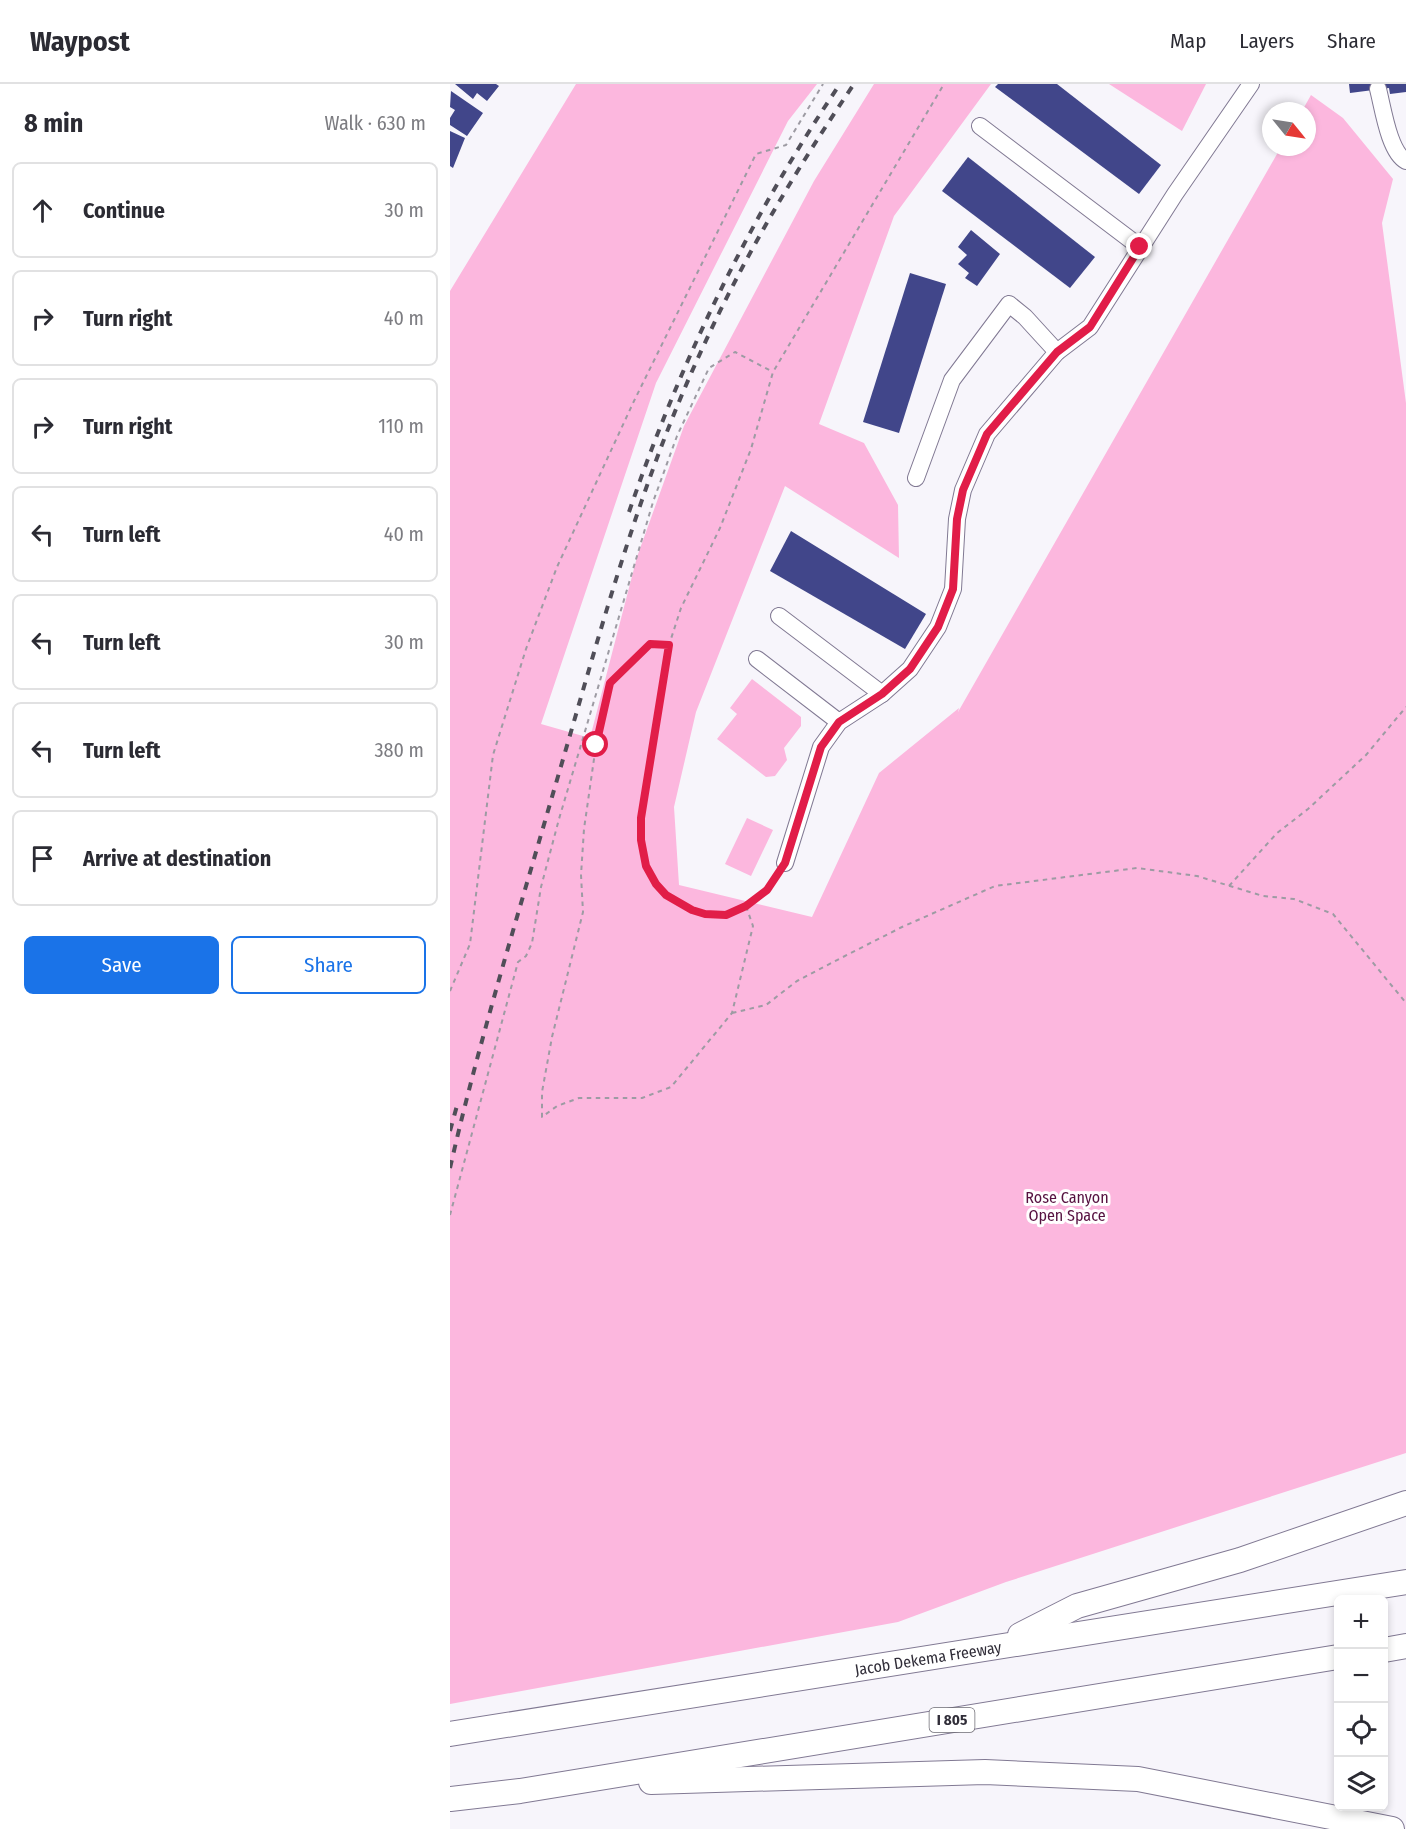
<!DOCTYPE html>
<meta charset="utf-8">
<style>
body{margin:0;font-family:"Fira Sans Condensed",sans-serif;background:#f7f7f7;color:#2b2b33}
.controls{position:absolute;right:18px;bottom:18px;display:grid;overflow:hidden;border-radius:9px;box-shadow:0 3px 9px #0003}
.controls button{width:54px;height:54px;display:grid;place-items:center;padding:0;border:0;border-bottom:2px solid #e1e1e2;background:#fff;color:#2b2b33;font:30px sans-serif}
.compass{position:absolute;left:812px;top:18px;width:54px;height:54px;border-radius:50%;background:#fff;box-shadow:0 3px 9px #0003;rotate:120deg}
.stop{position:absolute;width:18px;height:18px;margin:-14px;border:4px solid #e11d48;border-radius:50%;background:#fff}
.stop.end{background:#e11d48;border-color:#fff;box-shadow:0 2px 6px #0008}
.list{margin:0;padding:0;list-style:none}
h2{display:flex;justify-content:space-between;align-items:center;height:78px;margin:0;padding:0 24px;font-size:26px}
h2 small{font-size:20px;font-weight:400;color:#7c7c81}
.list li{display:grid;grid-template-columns:39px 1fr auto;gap:18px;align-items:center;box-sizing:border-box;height:96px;margin:0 12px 12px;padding:0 12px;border:2px solid #e1e1e2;border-radius:9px}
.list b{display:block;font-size:22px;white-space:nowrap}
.list em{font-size:20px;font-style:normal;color:#7c7c81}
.actions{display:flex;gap:12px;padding:18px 24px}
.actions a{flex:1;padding:14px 0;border:2px solid #1a73e8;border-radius:9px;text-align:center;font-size:21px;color:#1a73e8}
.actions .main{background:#1a73e8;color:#fff}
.icon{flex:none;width:33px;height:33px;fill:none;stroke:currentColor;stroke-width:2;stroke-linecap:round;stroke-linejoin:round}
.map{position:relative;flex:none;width:956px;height:1745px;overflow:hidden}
header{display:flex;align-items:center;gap:36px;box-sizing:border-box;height:84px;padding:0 30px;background:#fff;border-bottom:2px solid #e1e1e2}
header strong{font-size:28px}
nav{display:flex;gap:33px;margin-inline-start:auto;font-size:21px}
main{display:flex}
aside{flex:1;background:#fff}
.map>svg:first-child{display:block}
.green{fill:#fcb7de}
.building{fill:#41468a}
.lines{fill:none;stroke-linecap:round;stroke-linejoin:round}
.minor-casing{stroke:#817993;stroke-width:18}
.highway-casing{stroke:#817993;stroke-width:26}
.path{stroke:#9d9ba3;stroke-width:2;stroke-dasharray:4.5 4.5;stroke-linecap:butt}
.minor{stroke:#fff;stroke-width:16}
.highway{stroke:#fff;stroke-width:24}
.rail{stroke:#504e58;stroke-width:4;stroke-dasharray:8 8;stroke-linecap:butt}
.route{stroke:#e11d48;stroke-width:8}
.labels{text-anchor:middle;stroke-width:6;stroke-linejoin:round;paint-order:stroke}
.shield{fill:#fff;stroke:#6e6c74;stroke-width:1.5}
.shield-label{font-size:15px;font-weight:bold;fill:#302d38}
.park-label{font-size:16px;fill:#561140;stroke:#fff}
.street-label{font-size:16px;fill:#302d38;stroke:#fff}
</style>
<header>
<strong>Waypost</strong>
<nav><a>Map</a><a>Layers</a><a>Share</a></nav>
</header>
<main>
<aside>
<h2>8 min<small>Walk · 630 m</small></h2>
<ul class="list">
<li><svg class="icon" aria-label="ahead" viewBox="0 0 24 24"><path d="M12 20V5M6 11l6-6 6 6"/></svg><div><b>Continue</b></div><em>30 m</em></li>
<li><svg class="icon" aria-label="right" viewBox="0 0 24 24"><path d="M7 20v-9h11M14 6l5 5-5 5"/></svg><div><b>Turn right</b></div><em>40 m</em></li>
<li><svg class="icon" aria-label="right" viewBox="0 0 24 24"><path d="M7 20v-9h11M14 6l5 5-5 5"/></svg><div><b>Turn right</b></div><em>110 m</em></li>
<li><svg class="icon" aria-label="left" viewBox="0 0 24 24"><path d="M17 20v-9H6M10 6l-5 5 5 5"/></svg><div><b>Turn left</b></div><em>40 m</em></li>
<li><svg class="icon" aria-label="left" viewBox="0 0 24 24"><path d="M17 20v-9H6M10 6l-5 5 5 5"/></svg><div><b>Turn left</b></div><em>30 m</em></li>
<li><svg class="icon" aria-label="left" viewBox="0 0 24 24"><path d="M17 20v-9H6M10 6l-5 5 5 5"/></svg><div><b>Turn left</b></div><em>380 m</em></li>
<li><svg class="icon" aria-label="arrive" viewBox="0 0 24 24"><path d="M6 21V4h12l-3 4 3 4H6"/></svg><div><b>Arrive at destination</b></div></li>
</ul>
<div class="actions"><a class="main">Save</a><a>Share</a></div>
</aside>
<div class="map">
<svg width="956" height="1745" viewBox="0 0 956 1745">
<rect width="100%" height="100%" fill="#f7f5fb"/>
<!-- green -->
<g class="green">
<polygon points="126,0 367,0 338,37 206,299 91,640 140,654 187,473 234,342 364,97 424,0 541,0 444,132 369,340 414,359 448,421 449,474 335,402 246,628 224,723 229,801 362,833 429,689 509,624 508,628 831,63 857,63 857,27 852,27 861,11 893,34 943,95 932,139 956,319 956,1369 556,1498 448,1538 0,1620 0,207"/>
<polygon points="659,0 756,0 732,47"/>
<polygon points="302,595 351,633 351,642 334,664 337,676 325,692 316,693 267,655 287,630 280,624"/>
<polygon points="297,734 323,746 301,792 275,780"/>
</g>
<!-- building -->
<g class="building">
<polygon points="5,0 46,0 49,2 37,17 27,9 23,15"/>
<polygon points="548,0 607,0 711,81 689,110 545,3"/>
<polygon points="899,0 956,0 956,8 940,10 939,4 900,9"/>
<polygon points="1,7 33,29 17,52 0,41 0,34 5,26 0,23"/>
<polygon points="0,47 15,54 3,84 0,82"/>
<polygon points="518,73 645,173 620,204 492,107"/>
<polygon points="521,146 550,170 527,202 515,194 519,189 508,180 517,171 508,163"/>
<polygon points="460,189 496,200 449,349 413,338"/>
<polygon points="341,447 476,530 455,565 320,487"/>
</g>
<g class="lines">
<!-- minor casing -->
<g class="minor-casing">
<g id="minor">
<path d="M928,5C933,24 939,68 956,77"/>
<polyline points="530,42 690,163"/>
<polyline points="466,394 502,296 559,220 575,233 607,268"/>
<polyline points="329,532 432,610"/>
<polyline points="307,575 389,638"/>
<polyline points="335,779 371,663 389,638 432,610 460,585 488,543 503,505 507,435 513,406 537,350 607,268 640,243 725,110 801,0"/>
</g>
</g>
<!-- highway casing -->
<g class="highway-casing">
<g id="highway">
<polyline points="570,1551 627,1522 790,1476 956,1419"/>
<polyline points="934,1566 956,1562"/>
<path id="s1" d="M0,1650L956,1498"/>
<polyline points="201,1698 535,1688 688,1695 942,1745"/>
<polyline points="0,1715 70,1707 888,1573"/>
</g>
</g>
<!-- path -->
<g class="path">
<polyline points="219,561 199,559 160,599 146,661 134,745 131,791 133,828 102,953 92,1008 92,1033 107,1022 129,1014 192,1014 221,1003 282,929 303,842 296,822"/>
<path d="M327,792C304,826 270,842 232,820C223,815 213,810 206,801C192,782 191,756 191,734L219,561L231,524L270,444L301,365L323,288L494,0"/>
<polyline points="779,802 827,749 858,725 916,671 956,623"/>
<polyline points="0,907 20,860 43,671 76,565 107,483 184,317 306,70 336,61 373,0"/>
<polyline points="282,929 316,921 347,897 391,874 452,843 545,802 687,784 747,792 813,812 844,815 883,830 956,919"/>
<polyline points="0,1131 68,878 76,872 82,859 91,803 109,735 203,418 227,352 259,284 285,268 323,288"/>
</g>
<!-- minor -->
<use href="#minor" class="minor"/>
<!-- highway -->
<use href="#highway" class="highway"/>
<!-- rail -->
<g class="rail">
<path d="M179,428C231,276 300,133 390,0"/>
<polyline points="0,1047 8,1018"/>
<path d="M0,1084C29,957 68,831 104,706C148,557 187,405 253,263C295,171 347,84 404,0"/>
</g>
</g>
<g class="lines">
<!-- route -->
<polyline class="route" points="146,661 160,599 200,560 219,561 191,734 191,756 196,782 206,800 216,811 242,826 255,830 276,831 296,822 317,806 335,779 371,663 389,638 432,610 460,585 488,543 503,505 507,435 513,406 537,350 607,268 640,243 690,163"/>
</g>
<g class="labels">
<!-- shield labels -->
<rect class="shield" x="479.5" y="1624" width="45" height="24" rx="4.5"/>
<g class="shield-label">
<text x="502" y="1641">I 805</text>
</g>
<!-- park labels -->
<g class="park-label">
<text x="617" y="1119">Rose Canyon<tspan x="617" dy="18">Open Space</tspan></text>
</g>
<!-- street labels -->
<g class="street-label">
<text dy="6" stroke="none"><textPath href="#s1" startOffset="484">Jacob Dekema Freeway</textPath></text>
</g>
</g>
</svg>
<div class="controls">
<button>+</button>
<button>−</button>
<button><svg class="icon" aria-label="locate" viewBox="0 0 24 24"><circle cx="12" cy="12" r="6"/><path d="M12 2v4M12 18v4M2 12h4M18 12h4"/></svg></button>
<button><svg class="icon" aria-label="layers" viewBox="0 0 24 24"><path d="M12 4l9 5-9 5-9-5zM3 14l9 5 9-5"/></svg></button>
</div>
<svg class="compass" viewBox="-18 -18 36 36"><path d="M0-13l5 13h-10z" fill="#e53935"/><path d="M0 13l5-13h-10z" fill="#7c7c81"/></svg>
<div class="stop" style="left:146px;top:661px"></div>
<div class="stop end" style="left:690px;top:163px"></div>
</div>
</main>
